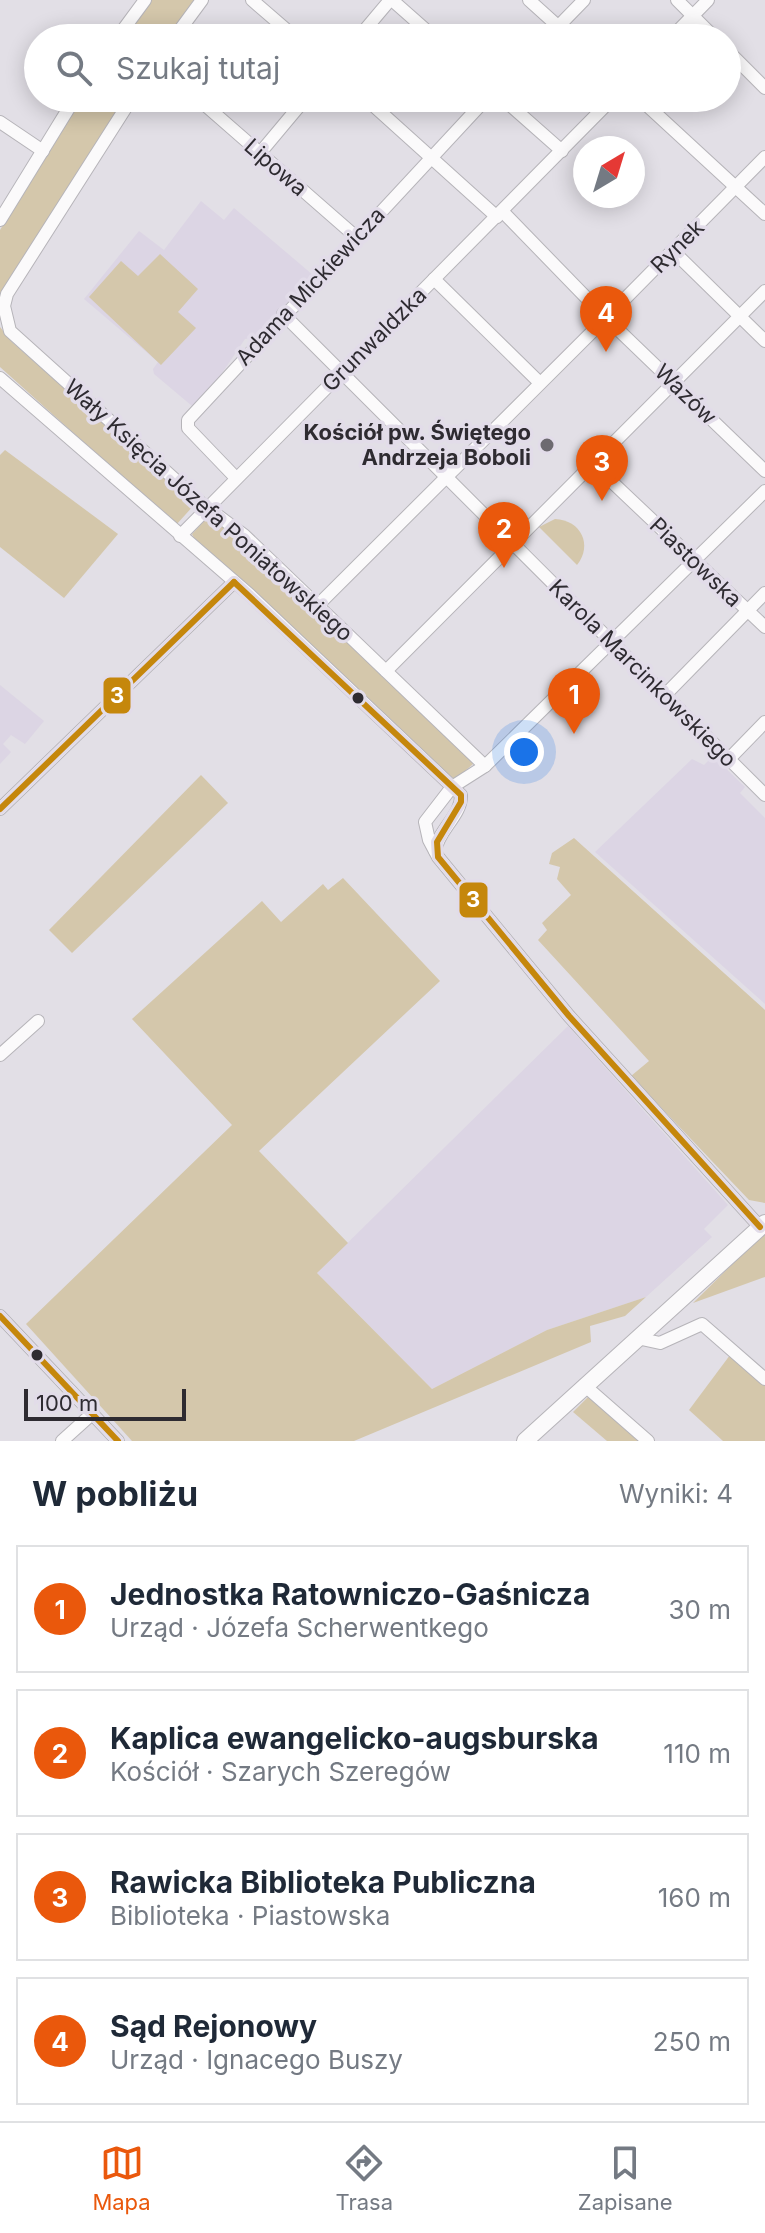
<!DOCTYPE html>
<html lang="pl">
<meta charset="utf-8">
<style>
body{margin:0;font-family:Inter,sans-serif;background:#f2f2f3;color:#1f2937}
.compass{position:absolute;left:573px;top:136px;width:72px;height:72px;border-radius:50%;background:#fff;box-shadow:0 4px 20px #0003;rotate:38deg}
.scale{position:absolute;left:24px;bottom:20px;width:162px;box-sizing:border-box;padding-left:8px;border:4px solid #2e2b31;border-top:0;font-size:22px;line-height:28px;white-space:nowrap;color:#2e2b31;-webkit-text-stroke:6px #e2dce9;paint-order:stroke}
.you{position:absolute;left:524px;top:752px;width:28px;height:28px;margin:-20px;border:6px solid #fff;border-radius:50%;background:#1a73e8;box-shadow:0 0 0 12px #1a73e833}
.badge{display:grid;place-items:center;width:52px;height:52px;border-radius:50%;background:#ea580c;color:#fff;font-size:26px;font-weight:700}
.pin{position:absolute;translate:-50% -66px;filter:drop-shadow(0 2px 4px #0008)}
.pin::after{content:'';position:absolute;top:42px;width:28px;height:24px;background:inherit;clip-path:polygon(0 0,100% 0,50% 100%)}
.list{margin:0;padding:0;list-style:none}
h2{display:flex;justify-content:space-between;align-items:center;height:104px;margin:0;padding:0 32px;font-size:34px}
h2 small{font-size:26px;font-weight:400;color:#747a83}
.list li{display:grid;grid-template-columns:52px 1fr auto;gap:24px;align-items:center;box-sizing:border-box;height:128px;margin:0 16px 16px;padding:0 16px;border:2px solid #e0e1e3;border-radius:0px}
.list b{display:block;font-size:30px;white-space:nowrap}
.list p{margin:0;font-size:26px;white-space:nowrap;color:#747a83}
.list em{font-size:26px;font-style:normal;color:#747a83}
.icon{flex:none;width:44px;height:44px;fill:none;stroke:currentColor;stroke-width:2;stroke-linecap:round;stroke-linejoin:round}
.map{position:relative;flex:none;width:765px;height:1441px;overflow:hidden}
.search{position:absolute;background:#fff;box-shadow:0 4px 20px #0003;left:24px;right:24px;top:24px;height:88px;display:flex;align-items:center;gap:20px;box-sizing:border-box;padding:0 28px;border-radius:44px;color:#747a83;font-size:30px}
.sheet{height:680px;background:#fff}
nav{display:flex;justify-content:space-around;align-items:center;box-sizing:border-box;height:112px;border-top:2px solid #e0e1e3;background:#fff;font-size:22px;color:#747a83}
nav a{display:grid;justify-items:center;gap:4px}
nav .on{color:#ea580c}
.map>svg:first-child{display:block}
.built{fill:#dcd5e4}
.green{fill:#d4c7ab}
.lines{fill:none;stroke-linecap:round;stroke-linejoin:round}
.minor-casing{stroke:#b6b4b9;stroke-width:14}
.major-casing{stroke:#b6b4b9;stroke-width:18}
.minor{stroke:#fbfafb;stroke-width:12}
.major{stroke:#fbfafb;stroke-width:16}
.bus-1-casing{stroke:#e2dce9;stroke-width:12}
.bus-1{stroke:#c5870c;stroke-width:6}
.poi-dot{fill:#6d6a70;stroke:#e2dce9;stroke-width:3}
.bus-dot{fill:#2e2b31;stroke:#e2dce9;stroke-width:3}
.labels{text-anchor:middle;stroke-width:7;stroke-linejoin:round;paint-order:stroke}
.street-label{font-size:22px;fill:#2e2b31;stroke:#e2dce9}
.poi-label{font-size:22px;font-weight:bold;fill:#2e2b31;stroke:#e2dce9;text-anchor:end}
.line-badge{stroke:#e2dce9;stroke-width:3}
.badge-label{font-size:22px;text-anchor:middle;font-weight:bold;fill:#fff}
</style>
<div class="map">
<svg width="765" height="1441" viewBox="0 0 765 1441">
<rect width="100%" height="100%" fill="#e2dfe6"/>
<!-- built -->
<g class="built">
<polygon points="201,201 224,220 234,208 313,275 256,337 245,339 218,379 192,406 154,374 153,369 158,362 84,299 139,231 164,250"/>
<polygon points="0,685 44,721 25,744 11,735 3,744 11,752 0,764"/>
<polygon points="713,756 745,787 740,793 765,818 765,1004 595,852 692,759 704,765"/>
<polygon points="568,1026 728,1205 704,1229 712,1237 646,1297 547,1330 432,1389 317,1273"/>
</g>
<!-- green -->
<g class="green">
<polygon points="149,0 199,0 171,38 122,38"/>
<polygon points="81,98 129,98 0,297 0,230"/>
<polygon points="160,254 198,289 178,312 196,328 161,365 89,297 121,261 138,276"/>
<polygon points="0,327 12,342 195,504 176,525 0,367"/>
<polygon points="5,450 118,534 64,598 0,547 0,455"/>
<polygon points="207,518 214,519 255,551 470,755 473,764 456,779 448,776 197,544 192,534"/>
<path d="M555,519C581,520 593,545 577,565L539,527Z"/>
<polygon points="201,775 228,803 72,953 49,930"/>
<polygon points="574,838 765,1010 765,1203 749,1200 631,1076 649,1061 538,940 547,930 542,923 571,895 557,879 560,867 549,864 552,853"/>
<polygon points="343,878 440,981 259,1151 348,1243 317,1273 432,1389 547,1330 646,1297 625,1316 590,1326 591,1342 354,1441 132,1441 26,1324 232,1125 132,1019 262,901 281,922 323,884 328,890"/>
<polygon points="765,1232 765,1277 693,1303"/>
<polygon points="733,1351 765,1379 765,1441 723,1441 689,1410"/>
<polygon points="592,1393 648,1441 607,1441 573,1412"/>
</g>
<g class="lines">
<!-- minor casing -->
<g class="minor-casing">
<g id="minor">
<polyline points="252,0 296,38"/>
<polyline points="392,0 435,38"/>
<polyline points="529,0 571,38"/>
<polyline points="677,0 715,38"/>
<polyline points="117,38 145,0"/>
<polyline points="174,38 202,0"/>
<polyline points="358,38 390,0"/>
<polyline points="547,38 584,0"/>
<polyline points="671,38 708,0"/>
<polyline points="727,50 765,88"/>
<polyline points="132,98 7,294 4,306 10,331 201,503 244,535 485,766"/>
<polyline points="197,98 355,236"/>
<polyline points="365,98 497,217"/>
<polyline points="502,98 562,151"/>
<polyline points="639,98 765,214"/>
<polyline points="0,122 43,151"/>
<polyline points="260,153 306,98"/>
<polyline points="503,212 606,318 765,157"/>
<polyline points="0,220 75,98"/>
<polyline points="673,251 765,341"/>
<polyline points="434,279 540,383"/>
<polyline points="283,314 765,795"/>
<path d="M0,378L250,595L461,795C462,815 438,830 435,851"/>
<polyline points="593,464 765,627"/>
<polyline points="236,478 188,428 188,420 487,98"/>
<polyline points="180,536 613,98"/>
<polyline points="318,605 606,318 765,471"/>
<polyline points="386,671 765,291"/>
<polyline points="665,695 765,593"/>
<polyline points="729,759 765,722"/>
<polyline points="0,809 234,582"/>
<polyline points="0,1055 38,1021"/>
<polyline points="760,1227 569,1016 438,857 429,840 425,822 452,787 485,766 765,491"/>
<polyline points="0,1316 118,1441"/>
<polyline points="637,1338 660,1343 702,1324 765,1379"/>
<polyline points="584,1385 648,1441"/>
<polyline points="62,1441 93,1413"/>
</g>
</g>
<!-- major casing -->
<g class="major-casing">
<polyline id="major" points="525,1441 765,1223"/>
</g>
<!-- minor -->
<use href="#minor" class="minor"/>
<!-- major -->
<use href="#major" class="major"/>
<!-- bus-1 casing -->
<g class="bus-1-casing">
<g id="bus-1">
<polyline points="234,582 461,795 461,802 437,842 438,857 569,1016 760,1227"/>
<polyline points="0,809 234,582"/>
<polyline points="0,1316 118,1441"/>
</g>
</g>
<!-- bus-1 -->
<use href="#bus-1" class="bus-1"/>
</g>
<!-- markers -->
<circle class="poi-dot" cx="547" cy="445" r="8"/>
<g class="bus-dot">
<circle cx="358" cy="698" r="7"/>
<circle cx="37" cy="1355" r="7"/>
</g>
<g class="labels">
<!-- street labels -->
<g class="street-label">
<text transform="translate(276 167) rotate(41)" y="8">Lipowa</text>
<text transform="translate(677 246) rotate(-45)" y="8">Rynek</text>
<text transform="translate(310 286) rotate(-47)" y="8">Adama Mickiewicza</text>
<text transform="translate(374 339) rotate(-45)" y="8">Grunwaldzka</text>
<text transform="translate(686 394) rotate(44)" y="8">Wazów</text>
<text transform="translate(209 510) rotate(42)" y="8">Wały Księcia Józefa Poniatowskiego</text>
<text transform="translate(696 562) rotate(44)" y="8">Piastowska</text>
<text transform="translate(643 673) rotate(45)" y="8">Karola Marcinkowskiego</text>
</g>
<!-- poi labels -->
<g class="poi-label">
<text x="531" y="440">Kościół pw. Świętego<tspan x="531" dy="25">Andrzeja Boboli</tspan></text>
</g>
</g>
<g class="line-badge">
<rect x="102" y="676" width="30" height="39" rx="8" fill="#c5870c"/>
<rect x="458" y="881" width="31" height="38" rx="8" fill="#c5870c"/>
</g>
<g class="badge-label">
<text x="117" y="703">3</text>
<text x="473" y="907">3</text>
</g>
</svg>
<svg class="compass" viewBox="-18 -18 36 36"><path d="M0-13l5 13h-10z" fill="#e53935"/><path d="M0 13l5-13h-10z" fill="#747a83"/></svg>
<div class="scale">100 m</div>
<div class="you"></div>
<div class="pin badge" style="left:574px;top:734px">1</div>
<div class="pin badge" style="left:504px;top:568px">2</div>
<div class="pin badge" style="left:602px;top:501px">3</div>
<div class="pin badge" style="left:606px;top:352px">4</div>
<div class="search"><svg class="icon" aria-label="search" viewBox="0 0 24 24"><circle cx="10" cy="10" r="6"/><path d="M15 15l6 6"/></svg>Szukaj tutaj</div>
</div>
<section class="sheet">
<h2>W pobliżu<small>Wyniki: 4</small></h2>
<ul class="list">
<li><span class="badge">1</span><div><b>Jednostka Ratowniczo-Gaśnicza</b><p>Urząd · Józefa Scherwentkego</p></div><em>30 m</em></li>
<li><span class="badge">2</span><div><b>Kaplica ewangelicko-augsburska</b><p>Kościół · Szarych Szeregów</p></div><em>110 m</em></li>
<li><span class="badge">3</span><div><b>Rawicka Biblioteka Publiczna</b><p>Biblioteka · Piastowska</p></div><em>160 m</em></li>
<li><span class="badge">4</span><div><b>Sąd Rejonowy</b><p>Urząd · Ignacego Buszy</p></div><em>250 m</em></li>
</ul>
</section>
<nav>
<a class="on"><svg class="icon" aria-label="map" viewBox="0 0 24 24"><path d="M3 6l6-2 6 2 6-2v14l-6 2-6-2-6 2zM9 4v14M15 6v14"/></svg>Mapa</a>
<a><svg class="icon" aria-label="directions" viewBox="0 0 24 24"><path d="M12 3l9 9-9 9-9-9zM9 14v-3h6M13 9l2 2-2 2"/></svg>Trasa</a>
<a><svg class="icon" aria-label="saved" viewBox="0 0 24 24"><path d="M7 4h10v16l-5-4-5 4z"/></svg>Zapisane</a>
</nav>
